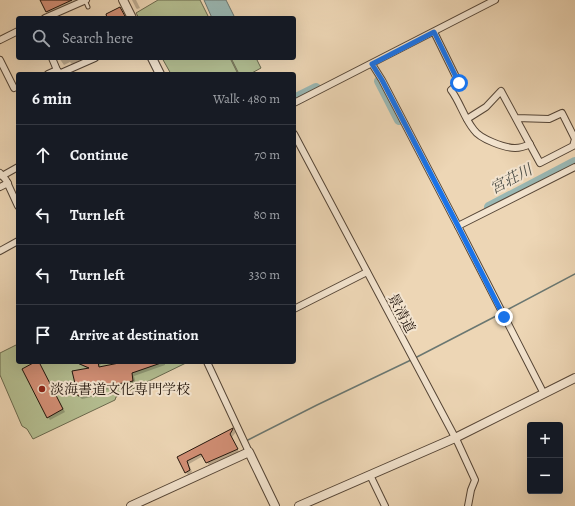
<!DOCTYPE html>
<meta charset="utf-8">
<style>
body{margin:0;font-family:Alegreya,"Noto Serif JP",serif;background:#20242c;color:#f1f3f6}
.controls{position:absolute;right:12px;bottom:12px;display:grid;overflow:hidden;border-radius:4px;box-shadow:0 4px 16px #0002}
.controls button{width:36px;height:36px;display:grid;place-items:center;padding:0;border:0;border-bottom:1px solid #363941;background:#171b24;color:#f1f3f6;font:20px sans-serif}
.stop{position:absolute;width:12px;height:12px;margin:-9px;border:3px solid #1a73e8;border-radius:50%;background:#fff}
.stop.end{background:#1a73e8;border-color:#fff;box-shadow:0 1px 4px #0008}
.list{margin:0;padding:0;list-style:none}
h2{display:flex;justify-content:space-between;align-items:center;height:52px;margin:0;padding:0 16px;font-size:17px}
h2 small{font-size:13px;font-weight:400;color:#9ea1a6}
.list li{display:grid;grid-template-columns:26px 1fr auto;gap:12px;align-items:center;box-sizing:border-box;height:60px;padding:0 16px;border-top:1px solid #363941}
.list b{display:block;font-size:15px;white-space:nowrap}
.list em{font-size:13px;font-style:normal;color:#9ea1a6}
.icon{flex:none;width:22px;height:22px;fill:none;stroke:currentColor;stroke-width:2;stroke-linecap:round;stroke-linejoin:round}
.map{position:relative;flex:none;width:575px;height:506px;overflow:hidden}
.search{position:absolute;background:#171b24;box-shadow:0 4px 16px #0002;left:16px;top:16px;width:280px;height:44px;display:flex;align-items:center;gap:10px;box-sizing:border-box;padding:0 14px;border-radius:4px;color:#9ea1a6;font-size:15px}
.panel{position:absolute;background:#171b24;box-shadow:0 4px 16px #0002;left:16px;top:72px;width:280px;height:292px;border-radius:4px}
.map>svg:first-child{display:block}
.green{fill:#b4be91;stroke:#6b6a4e}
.water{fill:#9ab8b4;stroke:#6a7771}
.shadow{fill:#0003}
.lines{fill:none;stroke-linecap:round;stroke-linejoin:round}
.stream{stroke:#6a7771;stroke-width:1.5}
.river{stroke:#9ab8b4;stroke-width:10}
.building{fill:#d49077;stroke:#22150c}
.service-casing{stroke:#554536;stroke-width:5}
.minor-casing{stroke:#554536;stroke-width:8}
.tertiary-casing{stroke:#554536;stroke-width:10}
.service{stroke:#f3e4cf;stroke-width:3}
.minor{stroke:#f3e4cf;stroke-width:6}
.tertiary{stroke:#f3e4cf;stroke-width:8}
.route{stroke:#1a73e8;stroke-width:5}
.poi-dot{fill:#8f2418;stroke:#f3e4cf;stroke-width:1.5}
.labels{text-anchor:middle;stroke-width:4;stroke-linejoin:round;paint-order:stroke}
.street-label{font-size:14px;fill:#22150c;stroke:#f3e4cf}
.poi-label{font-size:14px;fill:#22150c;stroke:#f3e4cf;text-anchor:start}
.water-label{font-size:15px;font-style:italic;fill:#4c4e47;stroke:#f3e4cf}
</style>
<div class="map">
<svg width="575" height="506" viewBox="0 0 575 506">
<rect width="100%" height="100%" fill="#edd6b5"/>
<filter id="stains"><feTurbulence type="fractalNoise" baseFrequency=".005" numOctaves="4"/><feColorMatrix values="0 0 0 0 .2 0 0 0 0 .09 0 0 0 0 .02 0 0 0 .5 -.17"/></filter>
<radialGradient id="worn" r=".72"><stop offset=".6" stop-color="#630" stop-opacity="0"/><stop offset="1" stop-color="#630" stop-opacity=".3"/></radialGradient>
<!-- green -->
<g class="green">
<polygon points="158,0 200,0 209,18 139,18 136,13"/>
<polygon points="162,58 230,58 238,74 171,74"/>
<polygon points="231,58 256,58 261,68 250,74 239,74"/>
<polygon points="18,344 18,362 188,362 116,397 115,400 33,439 27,429 22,426 0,375 0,353"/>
</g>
<!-- water -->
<polygon class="water" points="204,0 226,0 235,18 212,18"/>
<!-- shadow -->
<g class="shadow">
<polygon points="41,0 81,0 49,14 46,11"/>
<polygon points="132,0 136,0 140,8 137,9 136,8"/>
<polygon points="59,58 80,58 81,60 72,64 70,62 64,65"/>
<polygon points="37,362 40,365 65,412 50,420 48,417"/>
<polygon points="70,362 103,362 97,368 130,362 165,362 165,365 134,376 136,384 105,390 105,394 82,399 79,396 89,369 75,362"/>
<polygon points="233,429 236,432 232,437 239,452 209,465 203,456 189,464 192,472 188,475 186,472 178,458"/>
</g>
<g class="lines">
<!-- stream -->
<g class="stream">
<polyline points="503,312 575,274"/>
<polyline points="415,358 500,314"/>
<polyline points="246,441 317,405 411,360"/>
</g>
<!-- river -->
<g class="river">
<polyline points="379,81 399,120"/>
<polyline points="294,99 316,88"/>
<polyline points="489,207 575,162"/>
</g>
</g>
<!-- building -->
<g class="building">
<polygon points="40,0 72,0 46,12"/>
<polygon points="120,7 126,18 107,18 106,14"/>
<polygon points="35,362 39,362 63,409 47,418 22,369"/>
<polygon points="75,362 98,362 99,367 124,362 161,363 132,373 133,381 102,387 103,392 78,396 72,371 89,368"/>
<polygon points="233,428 233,429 230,434 238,449 206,463 201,454 187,461 190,470 185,473 177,457"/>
</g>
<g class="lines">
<!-- service casing -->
<g class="service-casing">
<polyline id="service" points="85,0 88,7"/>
</g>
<!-- minor casing -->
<g class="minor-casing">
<g id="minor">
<polyline points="45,18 86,0"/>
<path d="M434,32L459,83L451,90C460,102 464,118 474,130C480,139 505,148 515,148C520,148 526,146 530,144"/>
<polyline points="0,40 18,31"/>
<polyline points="52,58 57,70 61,74"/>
<polyline points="0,60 14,88"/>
<polyline points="372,64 382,80 458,226 544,394"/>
<polyline points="61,73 95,58"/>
<polyline points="48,74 57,70"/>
<polyline points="294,103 495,0"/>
<polyline points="467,119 486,107 501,91 540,163 573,146 575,139 562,113 549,119 516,118"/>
<polyline points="294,134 458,443 475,480 471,490 468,506"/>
<polyline points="0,173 6,180 18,206"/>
<polyline points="2,176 18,167"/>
<polyline points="0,187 8,183"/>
<polyline points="458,226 575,167"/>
<polyline points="0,251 18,241"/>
<polyline points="294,309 367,272"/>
<polyline points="207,362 249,452"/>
<polyline points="370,475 385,506"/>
</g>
</g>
<!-- tertiary casing -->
<g class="tertiary-casing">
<g id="tertiary">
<polyline points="123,0 132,18"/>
<polyline points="152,58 160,74"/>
<polyline points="131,506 249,452 275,506"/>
<polyline points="299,506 455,438 575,378"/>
</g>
</g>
<!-- service -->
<use href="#service" class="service"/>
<!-- minor -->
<use href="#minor" class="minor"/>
<!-- tertiary -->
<use href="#tertiary" class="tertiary"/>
</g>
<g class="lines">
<!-- route -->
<polyline class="route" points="459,83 434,32 372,64 382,80 458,226 504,317"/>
</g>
<!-- markers -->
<circle class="poi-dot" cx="42" cy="389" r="4"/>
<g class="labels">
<!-- street labels -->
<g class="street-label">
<text transform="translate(402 313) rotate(62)" y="5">景清道</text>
</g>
<!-- poi labels -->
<g class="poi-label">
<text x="50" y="394">淡海書道文化専門学校</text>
</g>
<!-- water labels -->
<g class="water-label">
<text transform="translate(511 179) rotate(-28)" y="5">宮荘川</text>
</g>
</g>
<rect width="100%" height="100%" filter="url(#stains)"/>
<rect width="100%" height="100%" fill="url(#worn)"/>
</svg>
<div class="controls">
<button>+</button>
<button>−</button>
</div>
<div class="stop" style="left:459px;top:83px"></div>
<div class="stop end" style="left:504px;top:317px"></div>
<div class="search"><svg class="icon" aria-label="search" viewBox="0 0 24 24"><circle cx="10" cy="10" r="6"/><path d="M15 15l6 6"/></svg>Search here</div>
<section class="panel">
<h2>6 min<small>Walk · 480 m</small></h2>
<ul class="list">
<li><svg class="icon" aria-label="ahead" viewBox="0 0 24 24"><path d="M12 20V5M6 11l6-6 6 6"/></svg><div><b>Continue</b></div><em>70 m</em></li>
<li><svg class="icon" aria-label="left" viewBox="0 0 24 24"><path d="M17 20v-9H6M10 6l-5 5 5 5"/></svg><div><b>Turn left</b></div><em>80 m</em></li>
<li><svg class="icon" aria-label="left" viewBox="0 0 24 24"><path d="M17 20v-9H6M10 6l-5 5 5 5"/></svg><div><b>Turn left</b></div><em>330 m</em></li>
<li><svg class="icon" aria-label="arrive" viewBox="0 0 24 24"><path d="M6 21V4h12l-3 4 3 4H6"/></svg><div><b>Arrive at destination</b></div></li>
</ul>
</section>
</div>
